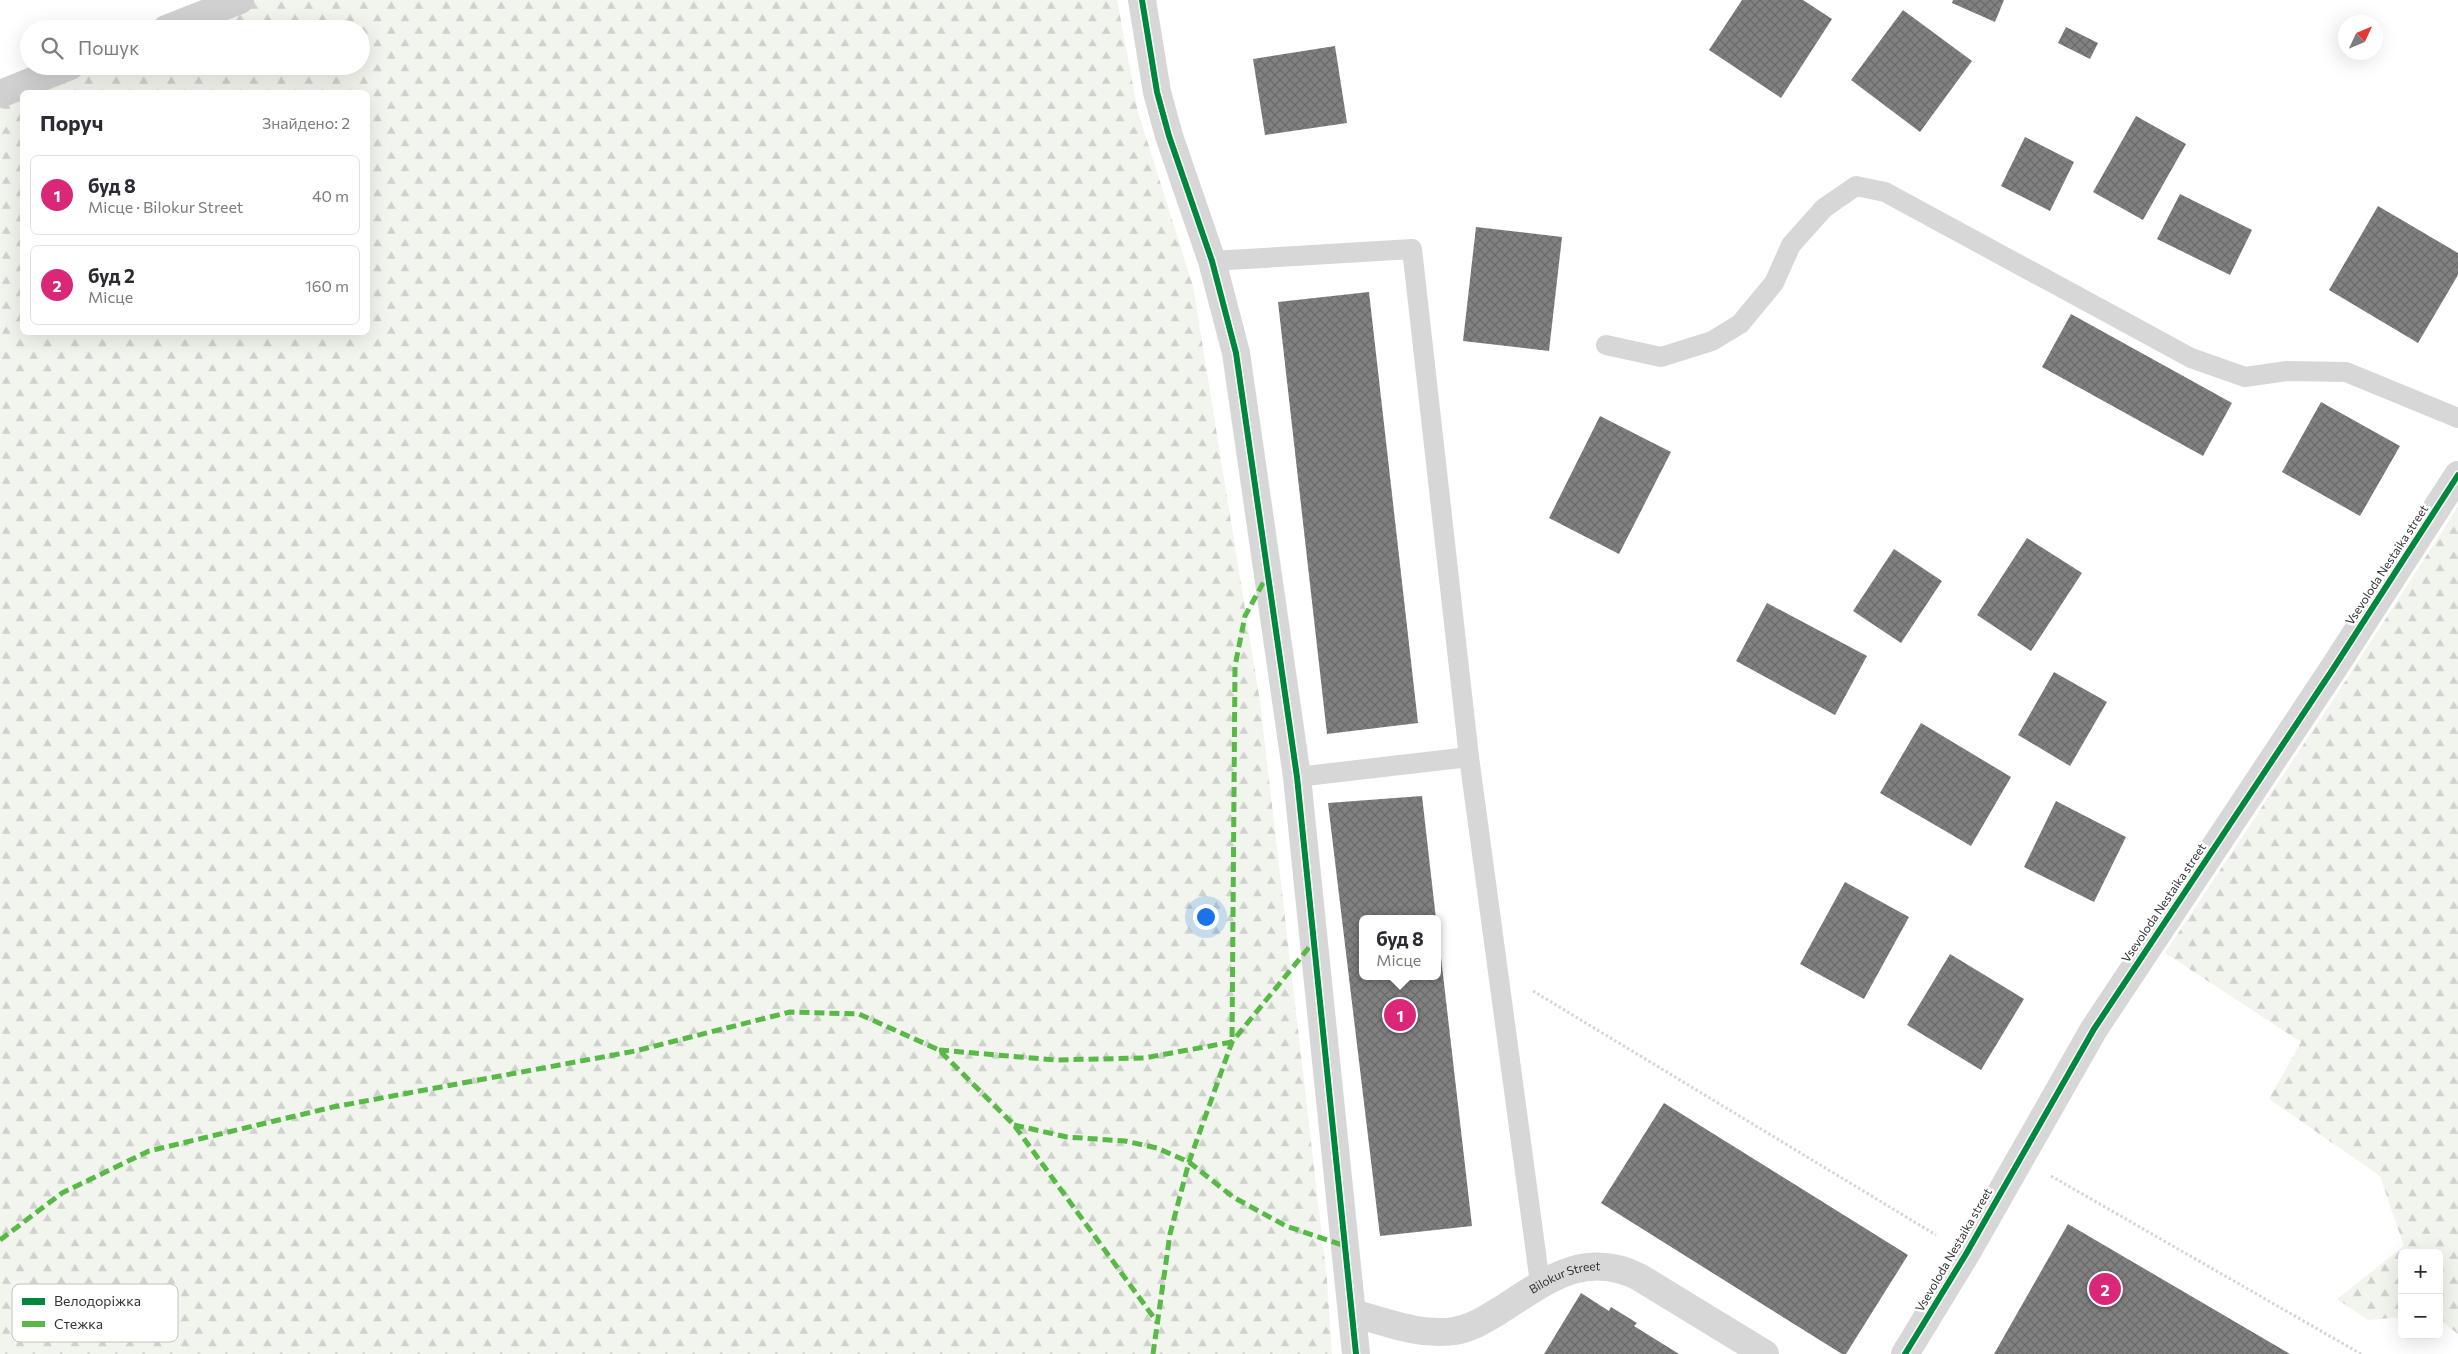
<!DOCTYPE html>
<html lang="uk">
<meta charset="utf-8">
<style>
body{margin:0;font-family:Commissioner,sans-serif;background:#f2f2f3;color:#2b2b33}
.controls{position:absolute;right:15px;bottom:15px;display:grid;overflow:hidden;border-radius:8px;box-shadow:0 5px 20px #0002}
.controls button{width:45px;height:45px;display:grid;place-items:center;padding:0;border:0;border-bottom:1px solid #e1e1e2;background:#fff;color:#2b2b33;font:25px sans-serif}
.compass{position:absolute;left:2338px;top:15px;width:45px;height:45px;border-radius:50%;background:#fff;box-shadow:0 5px 20px #0002;rotate:46deg}
.you{position:absolute;left:1205px;top:916px;width:18px;height:18px;margin:-12px;border:4px solid #fff;border-radius:50%;background:#1a73e8;box-shadow:0 0 0 8px #1a73e833}
.badge{display:grid;place-items:center;width:32px;height:32px;border-radius:50%;background:#db2777;color:#fff;font-size:16px;font-weight:700}
.pin{position:absolute;translate:-50% -50%;border:2px solid #fff;box-shadow:0 1px 5px #0006}
.popup{position:absolute;left:1359px;top:915px;width:82px;height:65px;box-sizing:border-box;display:grid;place-content:center;border-radius:8px;background:#fff;filter:drop-shadow(0 1px 4px #0005);font-size:16px;white-space:nowrap;color:#7c7c81}
.popup b{font-size:19px;color:#2b2b33}
.popup::after{content:'';position:absolute;left:50%;top:100%;margin-left:-10px;border:10px solid transparent;border-top-color:#fff}
.list{margin:0;padding:0;list-style:none}
h2{display:flex;justify-content:space-between;align-items:center;height:65px;margin:0;padding:0 20px;font-size:21px}
h2 small{font-size:16px;font-weight:400;color:#7c7c81}
.list li{display:grid;grid-template-columns:32px 1fr auto;gap:15px;align-items:center;box-sizing:border-box;height:80px;margin:0 10px 10px;padding:0 10px;border:1px solid #e1e1e2;border-radius:8px}
.list b{display:block;font-size:19px;white-space:nowrap}
.list p{margin:0;font-size:16px;white-space:nowrap;color:#7c7c81}
.list em{font-size:16px;font-style:normal;color:#7c7c81}
.icon{flex:none;width:28px;height:28px;fill:none;stroke:currentColor;stroke-width:2;stroke-linecap:round;stroke-linejoin:round}
.map{position:relative;flex:none;width:2458px;height:1354px;overflow:hidden}
.search{position:absolute;background:#fff;box-shadow:0 5px 20px #0002;left:20px;top:20px;width:350px;height:55px;display:flex;align-items:center;gap:12px;box-sizing:border-box;padding:0 18px;border-radius:28px;color:#7c7c81;font-size:19px}
.panel{position:absolute;background:#fff;box-shadow:0 5px 20px #0002;left:20px;top:90px;width:350px;height:245px;border-radius:8px}
.map>svg:first-child{display:block}
.forest{fill:url(#forest-firs);fill-rule:evenodd}
.building{fill:url(#building-cross-hatch)}
.lines{fill:none;stroke-linecap:round;stroke-linejoin:round}
.path{stroke:#d6d6d6;stroke-width:3;stroke-dasharray:2.5 2.5;stroke-linecap:butt}
.lane{stroke:#d7d7d7;stroke-width:20}
.street{stroke:#d7d7d7;stroke-width:28}
.secondary{stroke:#d0d0d0;stroke-width:28}
.quiet{stroke:#58b947;stroke-width:5;stroke-dasharray:10 5;stroke-linecap:butt}
.cycleway-casing{stroke:#fff;stroke-width:9}
.cycleway{stroke:#00873e;stroke-width:6}
.labels{text-anchor:middle;stroke-width:5;stroke-linejoin:round;paint-order:stroke}
.street-label{font-size:12px;fill:#333;stroke:#fff}
.key{fill:#fff;stroke:#c2c2c2;stroke-width:1}
.key-label{font-size:14px;fill:#333}
</style>
<div class="map">
<svg width="2458" height="1354" viewBox="0 0 2458 1354">
<defs>
<pattern id="forest-firs" width="22" height="20" patternUnits="userSpaceOnUse" patternTransform="scale(1.25)"><rect width="22" height="20" fill="#f1f5ed"/><path d="M5 1l3.5 6h-7zM16 11l3.5 6h-7z" fill="#cfd2cc"/></pattern>
<pattern id="building-cross-hatch" width="8" height="8" patternUnits="userSpaceOnUse" patternTransform="scale(1.25)"><rect width="8" height="8" fill="#818181"/><path d="M0 0l8 8M0 8l8-8" fill="none" stroke="#6a6a6a"/></pattern>
</defs>
<rect width="100%" height="100%" fill="#fff"/>
<!-- forest -->
<g class="forest">
<path d="M240,0H1117L1138,112L1193,286L1260,702L1327,1280L1332,1354H0V94L70,66H361V29H166ZM22,92H368V332H22Z"/>
<polygon points="2458,507 2458,1334 2439,1319 2439,1253 2402,1253 2402,1317 2368,1320 2337,1299 2404,1246 2380,1176 2269,1099 2301,1042 2165,953 2339,691"/>
</g>
<!-- building -->
<g class="building">
<polygon points="1742,0 1803,0 1832,19 1781,98 1709,50"/>
<polygon points="1953,0 2004,0 1995,22 1952,3"/>
<polygon points="1903,10 1972,61 1920,132 1851,80"/>
<polygon points="2066,27 2098,43 2090,59 2058,43"/>
<polygon points="1335,46 1347,123 1265,135 1253,59"/>
<polygon points="2136,116 2186,144 2143,220 2093,192"/>
<polygon points="2025,137 2074,162 2050,211 2001,186"/>
<polygon points="2180,194 2252,230 2230,275 2157,239"/>
<polygon points="2378,206 2458,253 2458,275 2418,343 2329,290"/>
<polygon points="1476,227 1562,237 1549,351 1463,341"/>
<polygon points="1369,292 1418,723 1327,734 1278,302"/>
<polygon points="2071,314 2232,403 2203,456 2042,367"/>
<polygon points="2321,402 2400,446 2360,516 2282,472"/>
<polygon points="1600,416 1671,452 1619,554 1549,518"/>
<polygon points="2027,538 2082,573 2031,651 1977,615"/>
<polygon points="1894,549 1942,581 1901,643 1853,611"/>
<polygon points="1767,603 1867,656 1835,715 1736,661"/>
<polygon points="2054,672 2107,702 2070,766 2018,735"/>
<polygon points="1921,723 2011,777 1971,846 1880,793"/>
<polygon points="1422,796 1436,919 1362,919 1362,976 1438,976 1439,940 1472,1226 1380,1236 1328,803"/>
<polygon points="2056,801 2126,837 2094,902 2024,867"/>
<polygon points="1845,882 1909,917 1864,999 1800,964"/>
<polygon points="1950,954 2024,999 1981,1070 1907,1025"/>
<polygon points="1664,1103 1908,1255 1846,1354 1842,1354 1601,1203"/>
<polygon points="2068,1224 2290,1354 1994,1354"/>
<polygon points="1581,1293 1609,1311 1611,1307 1637,1323 1634,1326 1679,1354 1544,1354"/>
</g>
<g class="lines">
<!-- path -->
<g class="path">
<polyline points="1533,991 1936,1235"/>
<polyline points="2051,1176 2361,1354"/>
</g>
<!-- lane -->
<g class="lane">
<polyline points="1212,261 1412,249 1469,757 1540,1283"/>
<polyline points="1606,345 1661,357 1712,341 1740,324 1774,283 1791,245 1824,208 1856,186 1885,192 2191,358 2245,377 2287,371 2346,372 2458,418"/>
<polyline points="1297,777 1469,757"/>
</g>
<!-- street -->
<g class="street">
<polyline points="1142,0 1157,92 1169,136 1212,261 1236,353 1297,777 1356,1354"/>
<path id="s1" d="M1353,1313C1386,1322 1420,1336 1454,1331C1471,1329 1485,1319 1499,1311C1545,1282 1583,1249 1639,1277L1765,1354"/>
<polyline points="1905,1354 1966,1254 2094,1029 2333,669 2458,475"/>
</g>
<!-- secondary -->
<g class="secondary">
<polyline points="166,29 240,0"/>
<polyline points="0,94 70,66"/>
</g>
<!-- quiet -->
<g class="quiet">
<polyline points="939,1050 1055,1060 1144,1058 1232,1042 1235,666 1245,616 1268,574"/>
<polyline points="1014,1125 1067,1137 1125,1141 1157,1148 1189,1162 1233,1197 1286,1226 1345,1246"/>
<polyline points="0,1240 62,1193 149,1151 333,1107 635,1051 790,1012 859,1014 939,1050 1014,1125 1157,1322"/>
<polyline points="1153,1354 1170,1234 1189,1162 1232,1042 1315,940"/>
</g>
<!-- cycleway casing -->
<g class="cycleway-casing">
<g id="cycleway">
<polyline points="1142,0 1157,92 1169,136 1212,261 1236,353 1297,777 1356,1354"/>
<polyline points="1905,1354 1966,1254 2094,1029 2333,669 2458,475"/>
</g>
</g>
<!-- cycleway -->
<use href="#cycleway" class="cycleway"/>
</g>
<g class="labels">
<!-- street labels -->
<g class="street-label">
<text transform="translate(2387 565) rotate(-57)" y="4">Vsevoloda Nestaika street</text>
<text transform="translate(2164 903) rotate(-56)" y="4">Vsevoloda Nestaika street</text>
<text transform="translate(1954 1250) rotate(-60)" y="4">Vsevoloda Nestaika street</text>
<text dy="4" stroke="none"><textPath href="#s1" startOffset="228">Bilokur Street</textPath></text>
</g>
</g>
<!-- legend -->
<rect x="12" y="1284" width="166" height="58" rx="8" class="key"/>
<rect x="22" y="1298" width="23" height="7" fill="#00873e"/>
<rect x="22" y="1321" width="23" height="6" fill="#58b947"/>
<g class="key-label">
<text x="54" y="1306">Велодоріжка</text>
<text x="54" y="1329">Стежка</text>
</g>
</svg>
<div class="controls">
<button>+</button>
<button>−</button>
</div>
<svg class="compass" viewBox="-18 -18 36 36"><path d="M0-13l5 13h-10z" fill="#e53935"/><path d="M0 13l5-13h-10z" fill="#7c7c81"/></svg>
<div class="you"></div>
<div class="pin badge" style="left:1400px;top:1015px">1</div>
<div class="popup"><b>буд 8</b>Місце</div>
<div class="pin badge" style="left:2105px;top:1289px">2</div>
<div class="search"><svg class="icon" aria-label="search" viewBox="0 0 24 24"><circle cx="10" cy="10" r="6"/><path d="M15 15l6 6"/></svg>Пошук</div>
<section class="panel">
<h2>Поруч<small>Знайдено: 2</small></h2>
<ul class="list">
<li><span class="badge">1</span><div><b>буд 8</b><p>Місце · Bilokur Street</p></div><em>40 m</em></li>
<li><span class="badge">2</span><div><b>буд 2</b><p>Місце</p></div><em>160 m</em></li>
</ul>
</section>
</div>
